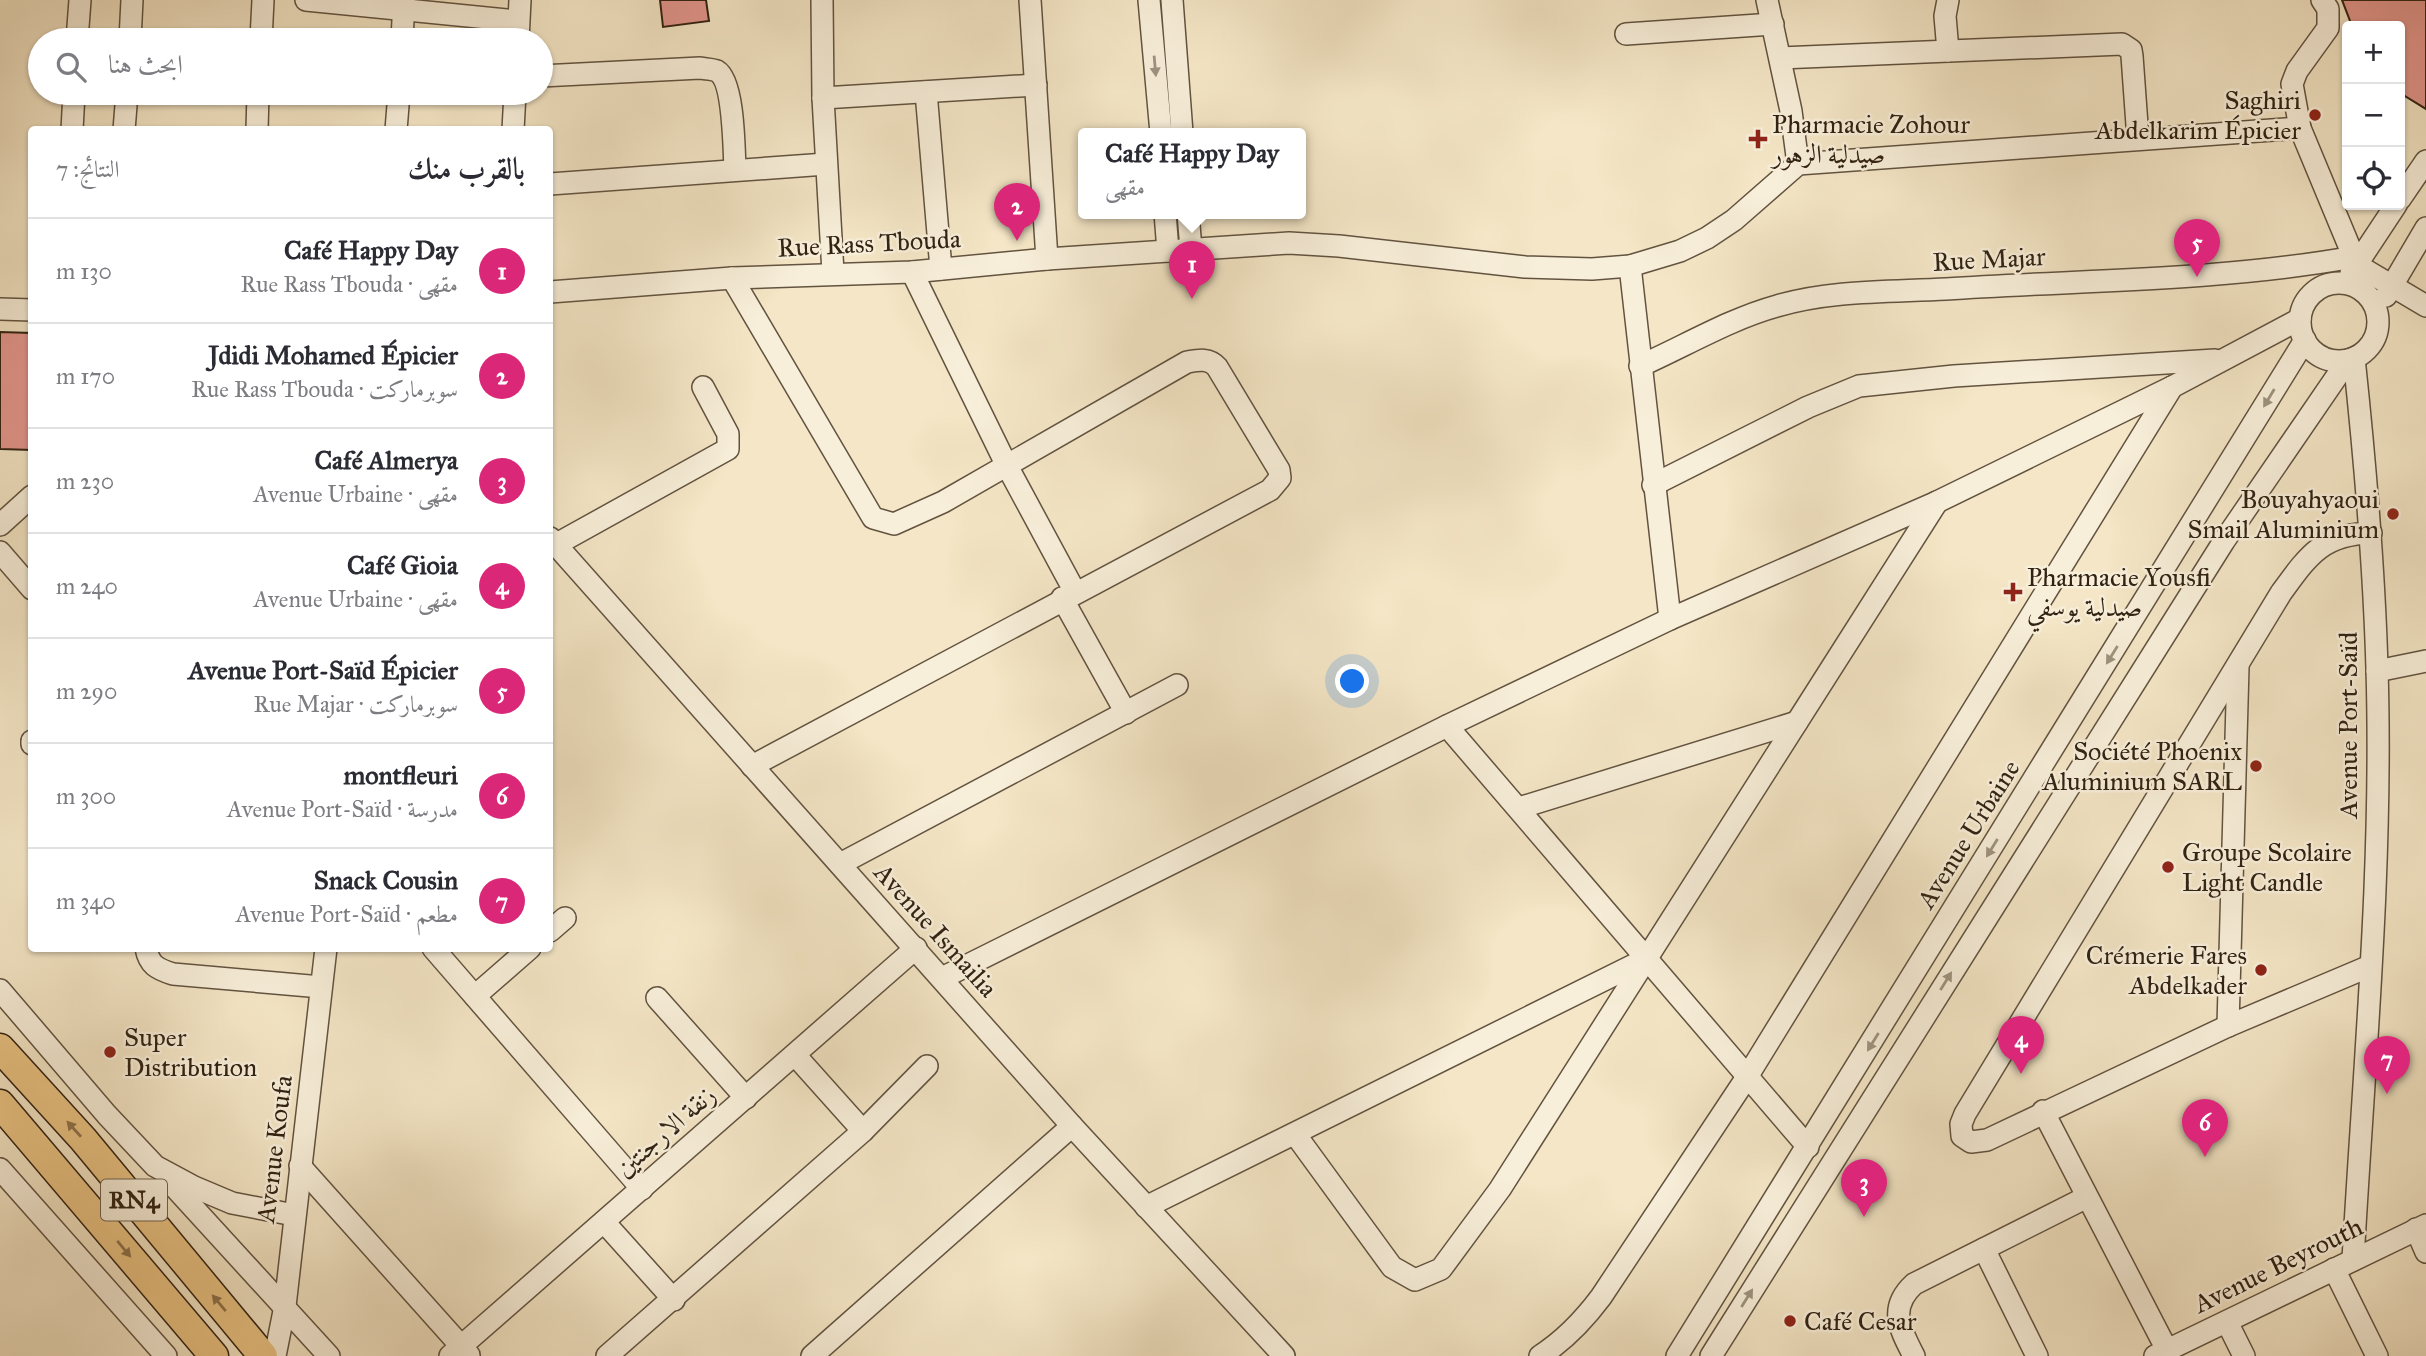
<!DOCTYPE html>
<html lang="ar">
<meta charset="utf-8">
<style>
body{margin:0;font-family:"IM FELL Great Primer",Amiri,serif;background:#f2f2f3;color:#2b2b33;direction:rtl}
.controls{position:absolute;right:21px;top:21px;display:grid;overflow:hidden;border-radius:7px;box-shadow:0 2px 5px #0004}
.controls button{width:63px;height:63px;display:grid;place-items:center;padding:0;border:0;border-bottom:2px solid #e1e1e2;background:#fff;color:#2b2b33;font:35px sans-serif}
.you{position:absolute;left:1353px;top:682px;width:24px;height:24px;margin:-18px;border:5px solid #fff;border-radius:50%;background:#1a73e8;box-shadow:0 0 0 10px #1a73e833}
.badge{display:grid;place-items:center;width:46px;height:46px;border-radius:50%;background:#db2777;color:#fff;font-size:23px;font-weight:700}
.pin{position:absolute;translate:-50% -58px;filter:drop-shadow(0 2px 4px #0008)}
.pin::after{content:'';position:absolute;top:37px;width:24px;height:21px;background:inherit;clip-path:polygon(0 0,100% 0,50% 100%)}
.popup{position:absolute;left:1078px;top:128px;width:228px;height:91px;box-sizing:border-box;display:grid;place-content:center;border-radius:7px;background:#fff;filter:drop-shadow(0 2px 5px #0005);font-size:23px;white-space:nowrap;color:#7c7c81}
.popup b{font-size:26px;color:#2b2b33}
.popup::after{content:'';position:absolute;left:50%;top:100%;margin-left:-14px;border:14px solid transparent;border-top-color:#fff}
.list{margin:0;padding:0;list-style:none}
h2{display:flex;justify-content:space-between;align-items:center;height:91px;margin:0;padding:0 28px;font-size:30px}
h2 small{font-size:23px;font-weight:400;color:#7c7c81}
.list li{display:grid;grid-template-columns:46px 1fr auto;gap:21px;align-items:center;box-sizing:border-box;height:105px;padding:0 28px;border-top:2px solid #e1e1e2}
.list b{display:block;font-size:26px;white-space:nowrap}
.list p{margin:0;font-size:23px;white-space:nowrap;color:#7c7c81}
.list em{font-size:23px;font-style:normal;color:#7c7c81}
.icon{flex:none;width:38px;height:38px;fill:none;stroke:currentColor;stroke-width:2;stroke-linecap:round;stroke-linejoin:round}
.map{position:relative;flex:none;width:2426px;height:1356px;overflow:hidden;direction:ltr}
.search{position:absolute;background:#fff;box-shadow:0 2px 5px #0004;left:28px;top:28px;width:525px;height:77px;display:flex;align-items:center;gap:18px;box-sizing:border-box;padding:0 24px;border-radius:38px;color:#7c7c81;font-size:26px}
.panel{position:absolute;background:#fff;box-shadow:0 2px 5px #0004;left:28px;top:126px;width:525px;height:826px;border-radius:7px;direction:rtl}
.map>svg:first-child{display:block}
.building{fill:#e3968d;stroke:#312213;stroke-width:2}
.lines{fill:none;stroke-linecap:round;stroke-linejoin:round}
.minor-casing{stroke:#625340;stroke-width:24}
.major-casing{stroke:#312213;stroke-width:31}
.minor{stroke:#f8efda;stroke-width:21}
.major{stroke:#eac383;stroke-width:28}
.oneway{fill:#9e9380}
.oneway2{fill:#8e724b}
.poi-dot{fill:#8f2418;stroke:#f8efda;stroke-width:2.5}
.labels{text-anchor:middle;stroke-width:5;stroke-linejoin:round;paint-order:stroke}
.shield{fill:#f8efda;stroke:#6d604f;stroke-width:2}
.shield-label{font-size:24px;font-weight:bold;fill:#312213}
.poi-label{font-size:26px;fill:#312213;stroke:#f8efda;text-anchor:start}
.street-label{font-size:26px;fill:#312213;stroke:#f8efda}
</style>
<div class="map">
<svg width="2426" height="1356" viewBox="0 0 2426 1356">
<rect width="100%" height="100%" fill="#f4e6c6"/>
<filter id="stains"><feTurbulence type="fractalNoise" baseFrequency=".00286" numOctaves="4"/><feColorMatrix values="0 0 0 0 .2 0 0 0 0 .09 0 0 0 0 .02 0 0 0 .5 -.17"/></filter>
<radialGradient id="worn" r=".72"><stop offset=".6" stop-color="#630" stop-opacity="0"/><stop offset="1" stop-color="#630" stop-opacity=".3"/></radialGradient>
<!-- building -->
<g class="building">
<polygon points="660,0 706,0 709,21 663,27"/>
<polygon points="2342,0 2426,0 2426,109 2400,93 2400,26 2352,26"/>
<polygon points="0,332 32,333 32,450 0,449"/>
</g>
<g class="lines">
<!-- minor casing -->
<g class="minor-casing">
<g id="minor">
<polyline points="306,0 518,21"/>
<polyline points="822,0 823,98 833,273"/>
<polyline points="1030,0 1047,259"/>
<polyline points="1149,0 1161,133"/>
<polyline points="1172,0 1182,133"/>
<polyline points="1767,0 1791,111 1798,164"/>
<polyline points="2322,0 2328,9 2328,28 2297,71 2292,84 2300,128 2357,265 2426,306"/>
<polyline points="1626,34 1773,24"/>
<polyline points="77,40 80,0"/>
<polyline points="130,40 132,0"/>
<polyline points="261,40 263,0"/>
<polyline points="402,40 404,0"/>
<polyline points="518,40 520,0"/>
<polyline points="1948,51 1945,16 1948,0"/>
<polyline points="1780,58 2122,44 2131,50 2132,56 2138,139"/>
<path d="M541,76L700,68C705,69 713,69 717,71C734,81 734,150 735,170"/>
<polyline points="926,92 941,269"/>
<polyline points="823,98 1036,85"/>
<polyline points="72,130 74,93"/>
<polyline points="124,130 127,93"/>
<polyline points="257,130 258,93"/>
<polyline points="396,130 399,93"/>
<polyline points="513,130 515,93"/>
<polyline points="550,184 826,164"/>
<polyline points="2400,199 2426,161"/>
<polyline points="1165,213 1168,251"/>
<polyline points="1188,213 1191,249"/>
<polyline points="1630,266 1670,619"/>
<polyline points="912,272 1006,464 1075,592"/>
<polyline points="2351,273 2396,205"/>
<path d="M732,278L873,518L894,524L943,502L1187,362C1199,360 1209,358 1217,367L1279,470L1280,478L1270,490L752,766"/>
<circle cx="2339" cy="322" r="39"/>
<polyline points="550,292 732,278 912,272 1047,259 1289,243 1339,246 1525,267 1592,269 1630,266 1680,251 1707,238 1734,220 1798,164 2300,128"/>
<polyline points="2386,296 2426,228"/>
<polyline points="0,309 32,310"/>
<path d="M1640,366C1685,346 1730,319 1777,306C1831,290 1890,292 1946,289C2081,280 2219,281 2354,257"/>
<polyline points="1653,485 1808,407 1859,386 1954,376 2215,360"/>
<polyline points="0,525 32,496"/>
<polyline points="550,538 1072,1126 1284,1356"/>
<polyline points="555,545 728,449 728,434 703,387"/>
<polyline points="0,552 32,589"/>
<polyline points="1062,598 1126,713"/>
<polyline points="2377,671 2426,661"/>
<polyline points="1447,726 1808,1147"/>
<polyline points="32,741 32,744"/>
<polyline points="1519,808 1797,722"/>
<polyline points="840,864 1177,685"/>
<polyline points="550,931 565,918"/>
<path d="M146,948C149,965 157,969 173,974L321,987"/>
<polyline points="433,948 642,1189"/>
<path d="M2370,966L2228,1026L1987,1140L1971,1142L1962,1136L1961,1124L1965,1114L2281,593C2308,556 2322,534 2371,533"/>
<polyline points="942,978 1447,726 1670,619 1937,502 2172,387"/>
<polyline points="0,990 107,1115 155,1166 194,1187 232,1203 294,1215"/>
<polyline points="475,996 530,948"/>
<polyline points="657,998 746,1098"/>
<polyline points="2228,1026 2238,667"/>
<polyline points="795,1055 863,1131"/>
<polyline points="2043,1111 2167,1350"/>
<polyline points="1295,1134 1392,1267 1415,1280 1441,1269 1500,1189 1937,502"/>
<polyline points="300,1166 469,1355"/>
<polyline points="0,1169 166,1356"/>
<polyline points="168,1180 329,1356"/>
<polyline points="1146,1207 1646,959"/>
<polyline points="604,1222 674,1300"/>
<polyline points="2416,1229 2426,1252"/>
<polyline points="1984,1249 2037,1356"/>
<path d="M2353,1260C2364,1063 2383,866 2377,669C2374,564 2365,461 2354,358"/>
<polyline points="2334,1269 2377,1356"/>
<polyline points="2227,1322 2244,1356"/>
<polyline points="275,1356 285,1306 326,948"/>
<polyline points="450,1356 916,948"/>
<polyline points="607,1356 863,1131 927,1066"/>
<polyline points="812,1356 1072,1126"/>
<path d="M1540,1356C1565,1340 1583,1321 1601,1297L1747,1077L2172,387L2300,319"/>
<polyline points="1677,1356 2305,340"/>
<polyline points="1711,1356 2224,541 2348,360"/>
<path d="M1914,1356C1900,1329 1888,1308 1914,1284L2087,1197"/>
<polyline points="2155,1356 2426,1225"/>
</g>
</g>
<!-- major casing -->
<g class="major-casing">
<g id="major">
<polyline points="0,1048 83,1139 263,1356"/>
<polyline points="0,1104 214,1356"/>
</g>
</g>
<!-- minor -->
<use href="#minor" class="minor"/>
<!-- major -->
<use href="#major" class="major"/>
</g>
<!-- one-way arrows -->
<defs><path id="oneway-solid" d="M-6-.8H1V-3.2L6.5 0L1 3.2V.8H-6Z" transform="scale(1.75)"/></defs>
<g class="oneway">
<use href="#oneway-solid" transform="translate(1155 66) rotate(85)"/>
<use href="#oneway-solid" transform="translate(2269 398) rotate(121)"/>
<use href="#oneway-solid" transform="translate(2112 655) rotate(122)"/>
<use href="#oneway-solid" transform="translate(1992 848) rotate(122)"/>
<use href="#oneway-solid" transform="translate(1946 981) rotate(-58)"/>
<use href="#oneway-solid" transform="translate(1873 1042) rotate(122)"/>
<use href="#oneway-solid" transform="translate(1747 1298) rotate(-58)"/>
</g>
<g class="oneway2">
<use href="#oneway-solid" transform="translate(74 1129) rotate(-132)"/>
<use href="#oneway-solid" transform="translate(124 1249) rotate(50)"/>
<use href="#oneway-solid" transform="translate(219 1303) rotate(-130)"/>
</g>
<!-- markers -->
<g class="poi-dot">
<circle cx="2315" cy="115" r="7"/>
<path d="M1754.5 128.5h7v7h7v7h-7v7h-7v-7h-7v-7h7z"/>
<circle cx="2393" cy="514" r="7"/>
<path d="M2009.5 581.5h7v7h7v7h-7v7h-7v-7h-7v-7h7z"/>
<circle cx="2256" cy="766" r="7"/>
<circle cx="2168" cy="867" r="7"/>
<circle cx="2261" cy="970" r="7"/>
<circle cx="110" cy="1052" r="7"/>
<circle cx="1790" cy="1321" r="7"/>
</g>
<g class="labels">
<!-- shield labels -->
<rect class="shield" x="101" y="1179.5" width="66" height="41" rx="5"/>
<g class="shield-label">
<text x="134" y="1208">RN4</text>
</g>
<!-- poi labels -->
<g class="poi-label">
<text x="2301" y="109" text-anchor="end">Saghiri<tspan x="2301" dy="30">Abdelkarim Épicier</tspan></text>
<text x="1772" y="133">Pharmacie Zohour<tspan x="1772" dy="30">صيدلية الزهور</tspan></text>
<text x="2379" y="508" text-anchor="end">Bouyahyaoui<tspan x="2379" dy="30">Smail Aluminium</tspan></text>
<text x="2027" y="586">Pharmacie Yousfi<tspan x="2027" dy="30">صيدلية يوسفي</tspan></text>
<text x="2242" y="760" text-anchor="end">Société Phoenix<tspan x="2242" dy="30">Aluminium SARL</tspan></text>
<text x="2182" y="861">Groupe Scolaire<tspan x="2182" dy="30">Light Candle</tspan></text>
<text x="2247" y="964" text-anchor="end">Crémerie Fares<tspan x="2247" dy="30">Abdelkader</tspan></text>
<text x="124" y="1046">Super<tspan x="124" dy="30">Distribution</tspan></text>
<text x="1804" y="1330">Café Cesar</text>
</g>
<!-- street labels -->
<g class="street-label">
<text transform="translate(869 243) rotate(-3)" y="9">Rue Rass Tbouda</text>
<text transform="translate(1989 259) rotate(-3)" y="9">Rue Majar</text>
<text transform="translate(2348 725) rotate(-90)" y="9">Avenue Port-Saïd</text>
<text transform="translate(1968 834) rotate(-58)" y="9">Avenue Urbaine</text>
<text transform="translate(936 930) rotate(48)" y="9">Avenue Ismailia</text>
<text transform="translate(665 1131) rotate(-41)" y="9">زنقة الارجنتين</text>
<text transform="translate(274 1149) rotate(-83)" y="9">Avenue Koufa</text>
<text transform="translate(2278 1265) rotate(-26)" y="9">Avenue Beyrouth</text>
</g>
</g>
<rect width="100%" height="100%" filter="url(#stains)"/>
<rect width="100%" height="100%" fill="url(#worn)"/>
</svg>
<div class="controls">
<button>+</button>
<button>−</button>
<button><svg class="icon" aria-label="locate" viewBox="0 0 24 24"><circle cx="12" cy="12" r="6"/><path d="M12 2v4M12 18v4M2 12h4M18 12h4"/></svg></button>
</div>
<div class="you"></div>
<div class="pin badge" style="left:1192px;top:299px">1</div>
<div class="popup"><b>Café Happy Day</b>مقهى</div>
<div class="pin badge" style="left:1017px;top:241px">2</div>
<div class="pin badge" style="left:1864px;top:1217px">3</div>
<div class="pin badge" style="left:2021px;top:1074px">4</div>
<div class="pin badge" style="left:2197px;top:277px">5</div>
<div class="pin badge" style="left:2205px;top:1157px">6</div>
<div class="pin badge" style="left:2387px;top:1094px">7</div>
<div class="search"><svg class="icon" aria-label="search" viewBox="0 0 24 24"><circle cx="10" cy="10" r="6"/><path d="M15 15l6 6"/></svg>ابحث هنا</div>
<section class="panel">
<h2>بالقرب منك<small>النتائج: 7</small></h2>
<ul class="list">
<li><span class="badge">1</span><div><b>Café Happy Day</b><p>مقهى · Rue Rass Tbouda</p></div><em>130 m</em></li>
<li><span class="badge">2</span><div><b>Jdidi Mohamed Épicier</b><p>سوبرماركت · Rue Rass Tbouda</p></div><em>170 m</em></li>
<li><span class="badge">3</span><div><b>Café Almerya</b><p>مقهى · Avenue Urbaine</p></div><em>230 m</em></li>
<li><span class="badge">4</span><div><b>Café Gioia</b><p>مقهى · Avenue Urbaine</p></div><em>240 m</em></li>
<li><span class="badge">5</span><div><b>Avenue Port-Saïd Épicier</b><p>سوبرماركت · Rue Majar</p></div><em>290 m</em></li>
<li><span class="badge">6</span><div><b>montfleuri</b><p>مدرسة · Avenue Port-Saïd</p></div><em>300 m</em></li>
<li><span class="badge">7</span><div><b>Snack Cousin</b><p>مطعم · Avenue Port-Saïd</p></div><em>340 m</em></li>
</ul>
</section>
</div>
